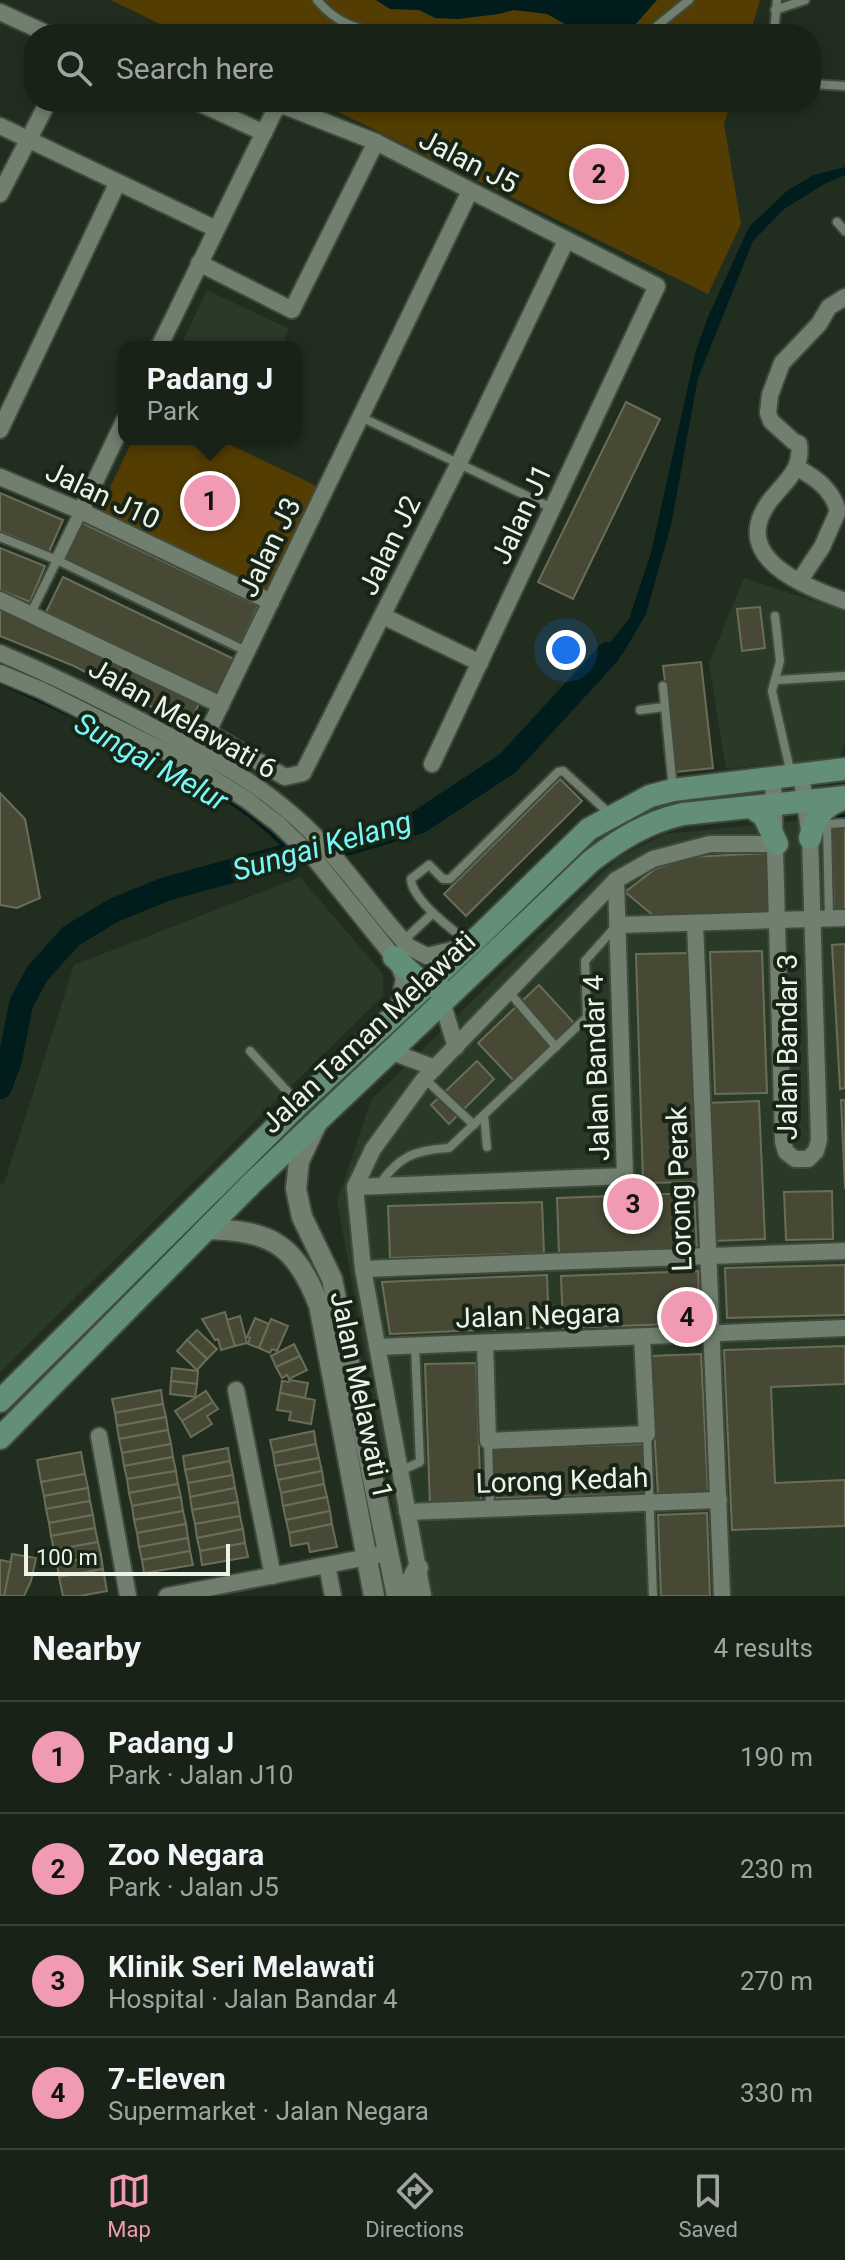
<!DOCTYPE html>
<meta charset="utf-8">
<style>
body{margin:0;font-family:Roboto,sans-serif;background:#222a20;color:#f1f3f6}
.scale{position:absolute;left:24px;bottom:20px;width:206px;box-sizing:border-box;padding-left:8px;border:4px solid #ecf4ea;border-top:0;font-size:22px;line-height:28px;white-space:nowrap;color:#ecf4ea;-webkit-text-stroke:6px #182416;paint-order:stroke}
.you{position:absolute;left:566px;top:650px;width:28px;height:28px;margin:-20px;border:6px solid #fff;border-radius:50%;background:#1a73e8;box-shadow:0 0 0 12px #1a73e833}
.badge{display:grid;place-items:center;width:52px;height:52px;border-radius:50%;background:#f19ab3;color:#111;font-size:26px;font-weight:700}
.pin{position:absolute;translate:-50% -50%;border:4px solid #fff;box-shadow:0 2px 8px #0006}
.popup{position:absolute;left:118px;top:341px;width:184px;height:104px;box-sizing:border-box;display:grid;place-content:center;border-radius:16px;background:#192217;filter:drop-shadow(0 2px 6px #0005);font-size:26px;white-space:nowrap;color:#9fa4a1}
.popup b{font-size:30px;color:#f1f3f6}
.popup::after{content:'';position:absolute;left:50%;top:100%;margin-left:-16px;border:16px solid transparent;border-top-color:#192217}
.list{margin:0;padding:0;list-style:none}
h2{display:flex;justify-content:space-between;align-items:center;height:104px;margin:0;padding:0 32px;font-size:34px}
h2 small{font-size:26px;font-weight:400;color:#9fa4a1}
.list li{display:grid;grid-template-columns:52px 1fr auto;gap:24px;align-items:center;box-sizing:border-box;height:112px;padding:0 32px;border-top:2px solid #373f36}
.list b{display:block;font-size:30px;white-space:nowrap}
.list p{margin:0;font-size:26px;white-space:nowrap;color:#9fa4a1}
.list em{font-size:26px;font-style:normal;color:#9fa4a1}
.icon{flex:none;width:44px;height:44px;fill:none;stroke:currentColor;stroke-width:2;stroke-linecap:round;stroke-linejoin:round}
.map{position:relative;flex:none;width:845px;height:1596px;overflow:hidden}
.search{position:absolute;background:#192217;box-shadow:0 4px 12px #0003;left:24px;right:24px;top:24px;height:88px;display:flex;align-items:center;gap:20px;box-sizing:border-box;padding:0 28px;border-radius:32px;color:#9fa4a1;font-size:30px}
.sheet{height:552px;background:#192217}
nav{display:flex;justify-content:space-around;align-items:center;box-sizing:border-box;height:112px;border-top:2px solid #373f36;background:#192217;font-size:22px;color:#9fa4a1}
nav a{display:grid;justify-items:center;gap:4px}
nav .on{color:#f19ab3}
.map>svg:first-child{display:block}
.built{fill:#293a26}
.green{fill:#533d02}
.water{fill:#011c1c}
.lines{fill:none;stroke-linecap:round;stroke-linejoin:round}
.stream{stroke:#011c1c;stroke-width:4}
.river{stroke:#011c1c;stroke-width:24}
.building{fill:#474935;stroke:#6a6d58;stroke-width:2}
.service-casing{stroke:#404b3e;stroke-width:12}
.pedestrian-casing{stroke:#404b3e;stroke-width:16}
.minor-casing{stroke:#404b3e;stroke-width:20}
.tertiary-casing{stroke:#404b3e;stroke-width:24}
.secondary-casing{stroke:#404b3e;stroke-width:26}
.service{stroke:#71806e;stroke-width:8}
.pedestrian{stroke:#71806e;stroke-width:12}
.minor{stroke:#71806e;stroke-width:16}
.tertiary{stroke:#71806e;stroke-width:20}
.secondary{stroke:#638f78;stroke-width:22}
.labels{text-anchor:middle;stroke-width:8;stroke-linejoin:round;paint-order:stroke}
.street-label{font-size:28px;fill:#ecf4ea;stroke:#182416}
.water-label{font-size:30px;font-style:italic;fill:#78f7f9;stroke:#182416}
</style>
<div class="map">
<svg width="845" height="1596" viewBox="0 0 845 1596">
<rect width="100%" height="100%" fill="#212e1f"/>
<!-- built -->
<g class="built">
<polygon points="207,290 289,329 281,347 180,347"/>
<polygon points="744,578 845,611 845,741 840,758 726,769 709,663"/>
<polygon points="845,816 845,1596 409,1596 337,1201 371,1100 619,857 665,834"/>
<polygon points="300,877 383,974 383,996 0,1372 0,1185 4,1184 74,965"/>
</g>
<!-- green -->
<g class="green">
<polygon points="111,0 760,0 750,34 180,34"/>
<polygon points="318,102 731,102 724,124 741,224 708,294"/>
<polygon points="133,439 218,439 321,488 271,595 98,513"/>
</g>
<!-- water -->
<g class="water">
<polygon points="376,0 657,0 627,34 583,34 547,14 514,10 499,14 458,19 435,18 419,10 390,9"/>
<polygon points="845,167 845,175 826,183 784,209 753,241 698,378 671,525 646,614 622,655 591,682 583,676 629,619 651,553 696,350 708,317 749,227 788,190 814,175"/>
</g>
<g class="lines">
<!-- stream -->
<g class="stream">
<path d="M0,682C83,720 178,763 251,817C266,828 279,842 293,854"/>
<polyline points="831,818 845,816"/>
</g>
<!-- river -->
<polyline class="river" points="0,1087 10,1060 21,1004 37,974 71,936 114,910 166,889 293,854 349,843 419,822 508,763 608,654"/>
</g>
<!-- building -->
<g class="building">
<polygon points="626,402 660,419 573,599 538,582"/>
<polygon points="0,493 63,520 49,552 0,531"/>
<polygon points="80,522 258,606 241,643 63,558"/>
<polygon points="0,548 45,566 30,602 0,590"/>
<polygon points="63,577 238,661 221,696 46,612"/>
<polygon points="760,607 765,648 742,651 737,609"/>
<polygon points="0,609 200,702 188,726 74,666 0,636"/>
<polygon points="701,662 713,768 676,772 663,666"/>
<polygon points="560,779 582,801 466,916 444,894"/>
<polygon points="0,793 25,819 40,898 17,908 0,905"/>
<polygon points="845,826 845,910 834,910 832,828"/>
<polygon points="770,853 772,916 660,921 625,892 655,869 691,857"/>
<polygon points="845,944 845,1088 840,1089 832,945"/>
<polygon points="762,951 767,1093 715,1094 710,952"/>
<polygon points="690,953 697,1182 643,1183 636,954"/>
<polygon points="539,985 574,1023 514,1081 478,1043"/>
<polygon points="477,1061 494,1079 449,1124 431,1105"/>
<polygon points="841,1100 845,1100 845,1189"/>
<polygon points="759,1101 765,1239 713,1241 707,1103"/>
<polygon points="832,1191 833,1239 786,1240 784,1192"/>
<polygon points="694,1193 697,1249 559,1254 557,1198"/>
<polygon points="542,1202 544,1253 390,1258 388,1206"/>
<polygon points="845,1265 845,1315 727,1318 725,1268"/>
<polygon points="698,1271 700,1323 563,1328 561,1276"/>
<polygon points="547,1275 549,1327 390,1334 382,1282"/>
<polygon points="225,1312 235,1346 221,1350 218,1339 215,1340 202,1319"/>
<polygon points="240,1316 247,1343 235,1346 227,1320"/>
<polygon points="255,1318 269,1324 259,1348 248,1344 250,1338 247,1337"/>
<polygon points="271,1319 288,1326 277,1351 272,1349 270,1353 259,1348"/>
<polygon points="197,1330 217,1349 207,1359 187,1340"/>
<polygon points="187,1340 207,1359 197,1370 177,1351"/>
<polygon points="294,1344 300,1356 276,1367 271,1356"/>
<polygon points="845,1346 845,1384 771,1387 775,1483 845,1480 845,1526 732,1530 724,1350"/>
<polygon points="701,1354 708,1492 658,1495 650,1356"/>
<polygon points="300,1356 307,1370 289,1379 287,1375 282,1378 276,1367"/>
<polygon points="476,1363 481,1504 430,1506 425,1364"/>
<polygon points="172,1368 198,1371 197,1384 171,1381"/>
<polygon points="290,1380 308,1383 305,1398 280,1393 282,1381 289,1382"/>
<polygon points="171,1381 197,1384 195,1397 170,1394"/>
<polygon points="161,1390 163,1404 115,1413 112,1399"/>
<polygon points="206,1391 213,1402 182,1421 175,1411"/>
<polygon points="280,1393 315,1400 311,1424 289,1420 291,1412 277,1410"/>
<polygon points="213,1402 218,1409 207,1416 212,1424 191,1437 182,1421"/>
<polygon points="163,1404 166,1417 117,1426 115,1413"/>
<polygon points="166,1417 168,1430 119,1439 117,1426"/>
<polygon points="168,1430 171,1444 122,1453 119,1439"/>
<polygon points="314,1431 316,1444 273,1453 270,1440"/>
<polygon points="171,1444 173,1457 124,1466 122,1453"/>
<polygon points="316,1444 319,1458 275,1466 273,1453"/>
<polygon points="644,1444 645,1494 494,1498 492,1449"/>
<polygon points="228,1448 230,1461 185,1470 183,1456"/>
<polygon points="81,1452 85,1474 41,1482 37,1460"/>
<polygon points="173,1457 176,1471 127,1479 124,1466"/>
<polygon points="319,1458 322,1471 278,1480 275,1466"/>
<polygon points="230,1461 233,1475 188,1483 185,1470"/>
<polygon points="176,1471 178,1484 129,1493 127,1479"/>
<polygon points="322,1471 324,1484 281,1493 278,1480"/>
<polygon points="85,1474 88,1488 44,1496 41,1482"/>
<polygon points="233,1475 235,1488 190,1497 188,1483"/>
<polygon points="178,1484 181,1497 132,1506 129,1493"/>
<polygon points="324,1484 327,1497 283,1506 281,1493"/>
<polygon points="88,1488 90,1501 46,1509 44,1496"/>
<polygon points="235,1488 238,1502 192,1510 190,1497"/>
<polygon points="181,1497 183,1511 134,1520 132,1506"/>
<polygon points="327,1497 330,1511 286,1520 283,1506"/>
<polygon points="90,1501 93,1515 49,1523 46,1509"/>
<polygon points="238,1502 240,1516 195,1524 192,1510"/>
<polygon points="183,1511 186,1524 137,1533 134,1520"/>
<polygon points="330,1511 332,1524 289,1533 286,1520"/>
<polygon points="707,1513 710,1596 661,1596 658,1515"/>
<polygon points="93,1515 95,1528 51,1536 49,1523"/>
<polygon points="240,1516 243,1529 197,1538 195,1524"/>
<polygon points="186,1524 188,1538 139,1547 137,1533"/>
<polygon points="332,1524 337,1547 310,1552 308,1543 291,1546 289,1533"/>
<polygon points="95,1528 98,1542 54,1550 51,1536"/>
<polygon points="243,1529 245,1543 200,1551 197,1538"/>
<polygon points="188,1538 190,1551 142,1560 139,1547"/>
<polygon points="98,1542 101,1555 57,1564 54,1550"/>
<polygon points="245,1543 248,1557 202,1565 200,1551"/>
<polygon points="190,1551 193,1565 144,1573 142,1560"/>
<polygon points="12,1554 36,1558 31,1581 24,1596 4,1596"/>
<polygon points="101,1555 103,1569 59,1577 57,1564"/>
<polygon points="0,1560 11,1562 4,1596 0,1595"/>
<polygon points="103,1569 107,1591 80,1596 63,1596 59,1577"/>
</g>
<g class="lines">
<!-- service casing -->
<g class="service-casing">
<g id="service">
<path d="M317,0C336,23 356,29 384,34"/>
<polyline points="775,10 805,0"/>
<polyline points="511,34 530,34"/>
<polyline points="647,34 689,0"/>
<polyline points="774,34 777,0"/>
<polyline points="811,84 845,86"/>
<polyline points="837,222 845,231"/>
<polyline points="361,417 552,508"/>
<polyline points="0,537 57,560 246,651"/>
<polyline points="31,613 57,560"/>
<polyline points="775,616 780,661 772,691 791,774"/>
<polyline points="777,680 845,676"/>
<polyline points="663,686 673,789"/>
<polyline points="640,710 665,707"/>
<polyline points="829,918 827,824 845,823"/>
<polyline points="404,940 433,913"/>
<path d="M471,943C454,932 412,900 411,879L429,865L443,879H450L558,772L563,771L611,815"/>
<polyline points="509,992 556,1047"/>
<polyline points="250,1051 298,1103"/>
<polyline points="425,1079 474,1125"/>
<polyline points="484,1115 487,1147"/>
<path d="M379,1185C399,1156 415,1150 449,1148L587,1017L585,961L617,925"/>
<polyline points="647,1434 653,1596"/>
<polyline points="488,1441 490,1508"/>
<polyline points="400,1471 420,1462 415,1346"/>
</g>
</g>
<!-- pedestrian casing -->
<g class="pedestrian-casing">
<polyline id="pedestrian" points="57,560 81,511"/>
</g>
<!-- minor casing -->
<g class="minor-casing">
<g id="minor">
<polyline points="0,12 48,34"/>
<polyline points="197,102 264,133"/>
<polyline points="0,126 216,229"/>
<polyline points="0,194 48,102"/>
<polyline points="199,263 292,310 376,142"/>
<path d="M845,297L829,307L819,324L782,363L770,395L768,413L771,421L793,441L799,444C803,471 783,483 769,502C729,558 804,586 845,601"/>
<polyline points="159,347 275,110 282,105 376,142 657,286 432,764"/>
<polyline points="0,430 117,184"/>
<path d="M797,468C817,478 832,490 838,511L822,547L800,580"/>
<polyline points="0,477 81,511 271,602"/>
<polyline points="81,511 124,421"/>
<polyline points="0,600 221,705"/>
<polyline points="383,616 480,663"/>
<path d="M0,653C57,677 110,704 164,733C207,756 251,779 288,811C336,850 368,903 409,947L427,956L465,947"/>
<polyline points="0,673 41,690 192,765 247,800 277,823 314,858 397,961 404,978 398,1010"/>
<polyline points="208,732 285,777 303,773 459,463 566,241"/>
<polyline points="198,752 470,191"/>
<polyline points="773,776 783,1142 786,1152 795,1159 808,1159 816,1151 819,1140 810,838 801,774"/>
<polyline points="695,923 722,1596"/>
<polyline points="618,925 845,918"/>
<polyline points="442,1002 456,1047"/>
<polyline points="392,1052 435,1068"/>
<polyline points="355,1187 625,1176 616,880"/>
<polyline points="363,1269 845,1251"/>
<polyline points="485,1343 488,1441 647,1434 642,1337"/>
<polyline points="377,1347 845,1328"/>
<polyline points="236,1390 273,1576"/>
<polyline points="99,1436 128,1596"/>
<polyline points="407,1512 719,1500"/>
<polyline points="327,1565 333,1596"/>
<polyline points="167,1596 378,1555"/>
<polyline points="423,1596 363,1269 355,1187 373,1149 424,1079 616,880 653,859 710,844 777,844"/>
</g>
</g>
<!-- tertiary casing -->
<g class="tertiary-casing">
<g id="tertiary">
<polyline points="316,1125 299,1161 296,1189 302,1217 332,1279 397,1596"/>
<path d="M206,1229C270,1231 294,1242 319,1305L374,1596"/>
<polyline points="403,1596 418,1568"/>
</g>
</g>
<!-- secondary casing -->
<g class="secondary-casing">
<g id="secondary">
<polyline points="751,807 764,816 777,844"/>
<path d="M810,838C815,818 821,808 840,800"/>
<polyline points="394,957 419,980 440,989"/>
<polyline points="0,1401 299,1104 470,945 589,829 650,796 673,790 845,769"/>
<path d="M0,1438L252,1183L591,861C620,839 647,822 683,814L845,797"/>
</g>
</g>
<!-- service -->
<use href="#service" class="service"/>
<!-- pedestrian -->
<use href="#pedestrian" class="pedestrian"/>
<!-- minor -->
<use href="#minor" class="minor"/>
<!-- tertiary -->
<use href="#tertiary" class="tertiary"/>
<!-- secondary -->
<use href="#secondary" class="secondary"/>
</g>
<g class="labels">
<!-- street labels -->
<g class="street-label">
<text transform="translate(469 161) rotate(27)" y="10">Jalan J5</text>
<text transform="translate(103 495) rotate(25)" y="10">Jalan J10</text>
<text transform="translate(521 514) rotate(-65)" y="10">Jalan J1</text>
<text transform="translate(389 545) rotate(-64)" y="10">Jalan J2</text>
<text transform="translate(269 547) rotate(-64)" y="10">Jalan J3</text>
<text transform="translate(183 718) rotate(30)" y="10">Jalan Melawati 6</text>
<text transform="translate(368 1032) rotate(-43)" y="10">Jalan Taman Melawati</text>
<text transform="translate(787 1047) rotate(-90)" y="10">Jalan Bandar 3</text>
<text transform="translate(596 1068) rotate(-92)" y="10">Jalan Bandar 4</text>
<text transform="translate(679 1189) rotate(-92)" y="10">Lorong Perak</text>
<text transform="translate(538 1315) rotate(-2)" y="10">Jalan Negara</text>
<text transform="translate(362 1395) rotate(78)" y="10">Jalan Melawati 1</text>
<text transform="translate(562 1480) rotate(-2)" y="10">Lorong Kedah</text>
</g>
<!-- water labels -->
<g class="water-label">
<text transform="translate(151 762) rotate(29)" y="10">Sungai Melur</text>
<text transform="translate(322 846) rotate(-16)" y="10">Sungai Kelang</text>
</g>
</g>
</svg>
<div class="scale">100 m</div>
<div class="you"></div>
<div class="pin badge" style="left:210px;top:501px">1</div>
<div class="popup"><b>Padang J</b>Park</div>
<div class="pin badge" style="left:599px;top:174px">2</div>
<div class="pin badge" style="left:633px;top:1204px">3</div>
<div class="pin badge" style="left:687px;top:1317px">4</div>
<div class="search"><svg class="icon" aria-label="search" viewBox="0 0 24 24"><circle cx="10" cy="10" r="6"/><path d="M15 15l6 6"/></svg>Search here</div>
</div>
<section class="sheet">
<h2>Nearby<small>4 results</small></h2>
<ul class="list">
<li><span class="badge">1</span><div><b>Padang J</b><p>Park · Jalan J10</p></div><em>190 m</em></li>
<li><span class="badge">2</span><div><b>Zoo Negara</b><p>Park · Jalan J5</p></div><em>230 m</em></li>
<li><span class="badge">3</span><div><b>Klinik Seri Melawati</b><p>Hospital · Jalan Bandar 4</p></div><em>270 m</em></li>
<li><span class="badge">4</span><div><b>7-Eleven</b><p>Supermarket · Jalan Negara</p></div><em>330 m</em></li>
</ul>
</section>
<nav>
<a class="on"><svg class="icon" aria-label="map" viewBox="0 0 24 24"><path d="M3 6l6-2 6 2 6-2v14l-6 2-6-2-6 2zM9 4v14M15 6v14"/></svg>Map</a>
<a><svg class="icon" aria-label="directions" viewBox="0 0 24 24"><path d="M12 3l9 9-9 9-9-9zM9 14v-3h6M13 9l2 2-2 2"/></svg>Directions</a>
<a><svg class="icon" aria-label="saved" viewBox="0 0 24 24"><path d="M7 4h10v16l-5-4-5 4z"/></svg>Saved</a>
</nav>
